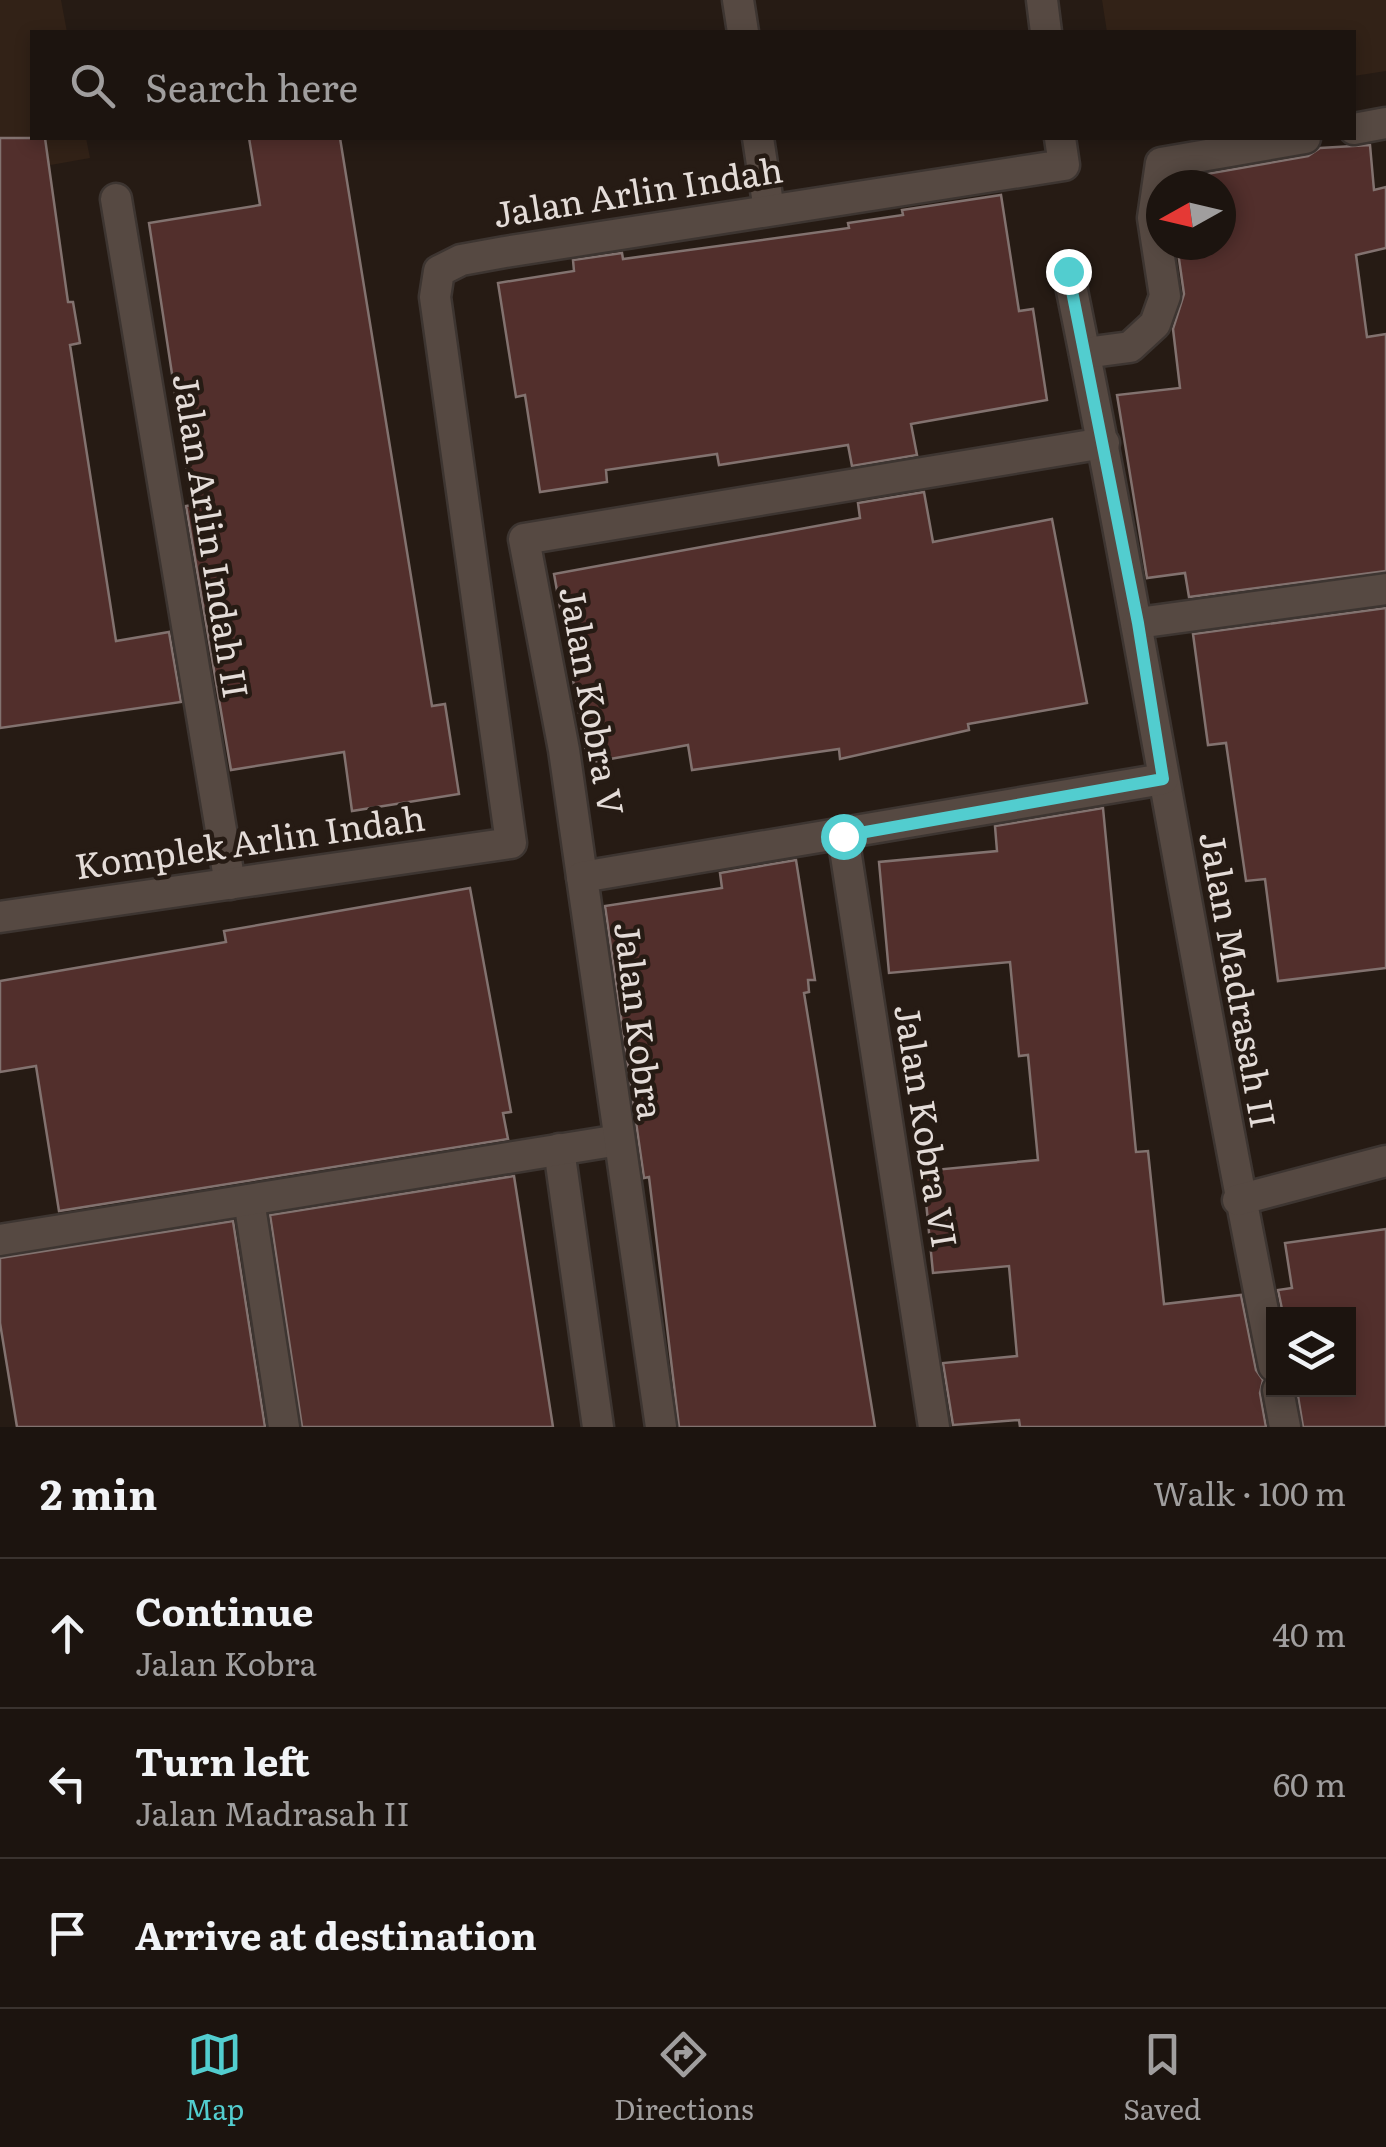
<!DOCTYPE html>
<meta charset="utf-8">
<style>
body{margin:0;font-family:Literata,serif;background:#29211d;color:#f1f3f6}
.controls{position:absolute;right:30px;bottom:30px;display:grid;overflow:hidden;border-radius:0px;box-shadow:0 5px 15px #0003}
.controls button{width:90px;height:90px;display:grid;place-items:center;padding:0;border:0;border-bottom:2px solid #3a332f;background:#1c140f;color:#f1f3f6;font:50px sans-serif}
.compass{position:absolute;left:1146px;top:170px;width:90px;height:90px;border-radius:50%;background:#1c140f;box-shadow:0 5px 15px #0003;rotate:262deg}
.stop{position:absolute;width:30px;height:30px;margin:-22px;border:8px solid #52cdcf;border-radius:50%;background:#fff}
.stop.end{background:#52cdcf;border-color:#fff;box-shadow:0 2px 10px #0008}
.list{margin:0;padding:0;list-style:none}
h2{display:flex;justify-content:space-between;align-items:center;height:130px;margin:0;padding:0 40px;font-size:42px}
h2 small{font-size:32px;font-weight:400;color:#a09e9e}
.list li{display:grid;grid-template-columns:65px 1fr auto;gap:30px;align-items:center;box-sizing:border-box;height:150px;padding:0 40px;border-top:2px solid #3a332f}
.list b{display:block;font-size:38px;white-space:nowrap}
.list p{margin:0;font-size:32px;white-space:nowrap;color:#a09e9e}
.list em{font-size:32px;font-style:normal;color:#a09e9e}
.icon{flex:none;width:55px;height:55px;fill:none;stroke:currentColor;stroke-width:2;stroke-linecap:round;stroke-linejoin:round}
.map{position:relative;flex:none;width:1386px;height:1427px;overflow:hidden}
.search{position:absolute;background:#1c140f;box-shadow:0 5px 15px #0003;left:30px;right:30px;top:30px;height:110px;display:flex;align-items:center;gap:25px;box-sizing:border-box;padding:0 35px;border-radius:0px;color:#a09e9e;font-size:38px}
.sheet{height:580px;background:#1c140f}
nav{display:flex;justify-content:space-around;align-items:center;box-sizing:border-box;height:140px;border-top:2px solid #3a332f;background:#1c140f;font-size:28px;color:#a09e9e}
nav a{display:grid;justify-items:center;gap:5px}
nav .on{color:#52cdcf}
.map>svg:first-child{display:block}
.built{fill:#322217}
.building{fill:#522f2c;stroke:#82726f;stroke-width:2.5}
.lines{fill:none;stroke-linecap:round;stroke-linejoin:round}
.minor-casing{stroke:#3d3531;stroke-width:35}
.minor{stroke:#564942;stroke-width:30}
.route{stroke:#52cdcf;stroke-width:12}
.labels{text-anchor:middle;stroke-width:9;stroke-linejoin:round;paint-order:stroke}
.street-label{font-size:35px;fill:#e4dcd8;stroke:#261b14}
</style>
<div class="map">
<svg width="1386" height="1427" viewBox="0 0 1386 1427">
<rect width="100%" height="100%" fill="#261b14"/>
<!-- built -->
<g class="built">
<polygon points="0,0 61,0 67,32 32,32 32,138 86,138 90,158 0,174"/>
<polygon points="1102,0 1386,0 1386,71 1354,76 1354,32 1107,32"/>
</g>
<!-- building -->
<g class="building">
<polygon points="0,138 45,138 68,302 73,302 80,343 70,345 116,641 169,632 181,702 0,728"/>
<polygon points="249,138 340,138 432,706 445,704 459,794 352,811 344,752 231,770 186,506 192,505 149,223 260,205"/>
<polygon points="1370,145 1374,190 1386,187 1386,248 1356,255 1367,337 1386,334 1386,571 1189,597 1185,573 1147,578 1117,395 1180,388 1173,329 1184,294 1177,245 1221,245 1221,185 1177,185 1178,179 1308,156 1320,148"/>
<polygon points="1001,195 1019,311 1033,309 1047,400 911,424 917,455 852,466 848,445 719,465 717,454 606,470 607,482 540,492 525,395 516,397 498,283 574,271 573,260 622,253 623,259 849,228 848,223 903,215 902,210"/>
<polygon points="924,492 933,542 1052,519 1087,703 968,724 969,730 840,759 839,749 692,770 688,745 588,763 554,574 860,518 858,503"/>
<polygon points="1386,608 1386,968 1278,981 1265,879 1246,881 1226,743 1208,745 1193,634"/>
<polygon points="1103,808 1136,1152 1148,1151 1164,1304 1241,1295 1256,1370 1263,1380 1260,1393 1266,1427 1020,1427 1019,1420 953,1425 943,1363 1017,1356 1009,1266 933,1273 923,1171 1038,1160 1028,1055 1019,1056 1010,962 889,973 879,862 997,851 995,826"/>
<polygon points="796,860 815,980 808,980 809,992 804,993 875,1427 679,1427 649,1177 644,1178 605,906 722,888 720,873"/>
<polygon points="470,888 511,1112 503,1113 508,1139 59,1211 36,1066 0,1072 0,981 226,942 224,931"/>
<polygon points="514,1176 553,1427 302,1427 270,1215"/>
<polygon points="233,1221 265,1427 17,1427 0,1323 0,1258"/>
<polygon points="1386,1229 1386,1427 1303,1427 1297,1390 1348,1390 1348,1314 1283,1314 1278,1290 1292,1288 1285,1243"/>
</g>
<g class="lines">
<!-- minor casing -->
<g class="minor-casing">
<g id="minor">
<polyline points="738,0 743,32"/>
<polyline points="1042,0 1046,32"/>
<polyline points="1354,129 1386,123"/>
<polyline points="758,138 769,210"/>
<polyline points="116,199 230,884"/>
<path d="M1068,271C1143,635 1200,1002 1274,1366"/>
<polyline points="1085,353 1130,347 1155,324 1165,296 1153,218 1161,163 1305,138"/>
<polyline points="1138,623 1386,589"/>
<polyline points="843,836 934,1427"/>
<polyline points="582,877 564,750 524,539 1104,443"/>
<polyline points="0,917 511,843 435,297 439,271 461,260 505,252 1064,165 1060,138"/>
<polyline points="559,1149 598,1427"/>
<polyline points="249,1200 284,1427"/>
<polyline points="1238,1200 1386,1161"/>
<polyline points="0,1240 619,1140"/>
<polyline points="1278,1390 1285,1427"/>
<polyline points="661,1427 582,877 1163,779"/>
</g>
</g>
<!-- minor -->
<use href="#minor" class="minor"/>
</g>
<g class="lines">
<!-- route -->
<polyline class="route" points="843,836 1163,779 1138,623 1068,271"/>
</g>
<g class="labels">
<!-- street labels -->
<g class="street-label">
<text transform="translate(638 193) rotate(-9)" y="12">Jalan Arlin Indah</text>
<text transform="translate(210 536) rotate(81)" y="12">Jalan Arlin Indah II</text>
<text transform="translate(591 701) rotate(80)" y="12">Jalan Kobra V</text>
<text transform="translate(250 843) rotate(-8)" y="12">Komplek Arlin Indah</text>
<text transform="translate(1237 980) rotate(80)" y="12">Jalan Madrasah II</text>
<text transform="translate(638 1021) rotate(83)" y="12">Jalan Kobra</text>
<text transform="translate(925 1126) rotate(81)" y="12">Jalan Kobra VI</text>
</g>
</g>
</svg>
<div class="controls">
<button><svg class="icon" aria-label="layers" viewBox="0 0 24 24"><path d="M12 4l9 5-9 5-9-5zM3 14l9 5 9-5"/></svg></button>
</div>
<svg class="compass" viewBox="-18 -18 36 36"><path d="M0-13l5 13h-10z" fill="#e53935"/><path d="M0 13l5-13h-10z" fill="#a09e9e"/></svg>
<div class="stop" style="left:843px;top:836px"></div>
<div class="stop end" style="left:1068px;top:271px"></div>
<div class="search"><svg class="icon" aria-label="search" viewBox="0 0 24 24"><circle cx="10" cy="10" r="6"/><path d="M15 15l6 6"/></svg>Search here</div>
</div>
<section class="sheet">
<h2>2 min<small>Walk · 100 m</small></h2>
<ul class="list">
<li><svg class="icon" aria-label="ahead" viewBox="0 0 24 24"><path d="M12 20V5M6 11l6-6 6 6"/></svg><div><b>Continue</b><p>Jalan Kobra</p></div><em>40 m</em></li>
<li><svg class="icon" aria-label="left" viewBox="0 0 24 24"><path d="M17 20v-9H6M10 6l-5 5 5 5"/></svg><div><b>Turn left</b><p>Jalan Madrasah II</p></div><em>60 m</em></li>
<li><svg class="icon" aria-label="arrive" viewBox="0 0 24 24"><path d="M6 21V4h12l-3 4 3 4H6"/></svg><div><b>Arrive at destination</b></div></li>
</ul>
</section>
<nav>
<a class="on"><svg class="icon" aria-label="map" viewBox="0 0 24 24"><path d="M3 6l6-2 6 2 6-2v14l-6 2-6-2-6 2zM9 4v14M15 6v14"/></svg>Map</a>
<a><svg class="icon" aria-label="directions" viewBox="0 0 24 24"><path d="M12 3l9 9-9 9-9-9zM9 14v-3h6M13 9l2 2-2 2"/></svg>Directions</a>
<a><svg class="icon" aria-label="saved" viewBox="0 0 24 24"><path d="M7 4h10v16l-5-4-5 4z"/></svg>Saved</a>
</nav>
